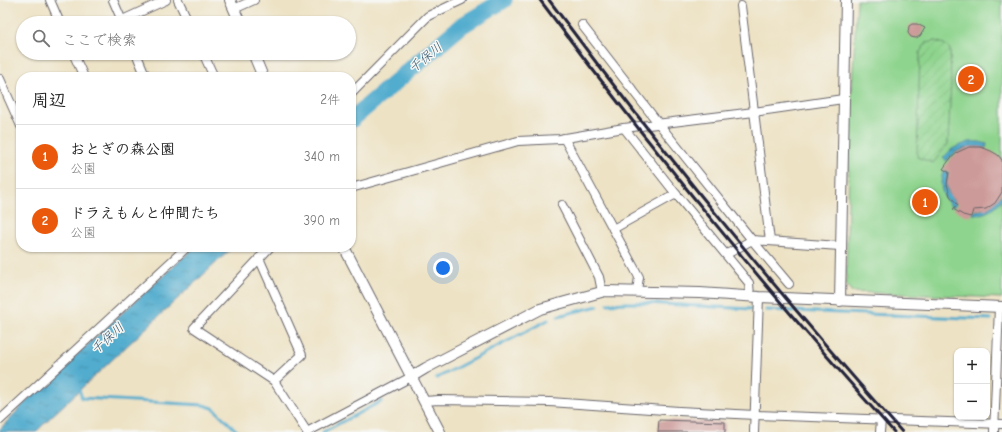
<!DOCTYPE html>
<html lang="ja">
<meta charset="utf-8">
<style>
body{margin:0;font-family:"Comic Neue","Klee One",sans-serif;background:#f6f6f6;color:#222}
.controls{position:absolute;right:12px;bottom:12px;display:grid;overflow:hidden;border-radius:8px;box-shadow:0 1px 3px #0004}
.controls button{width:36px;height:36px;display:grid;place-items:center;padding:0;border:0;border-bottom:1px solid #e0e0e0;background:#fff;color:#222;font:20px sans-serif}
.you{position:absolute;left:443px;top:268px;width:14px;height:14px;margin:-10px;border:3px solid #fff;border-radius:50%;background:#1a73e8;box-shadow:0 0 0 6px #1a73e833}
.badge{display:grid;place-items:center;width:26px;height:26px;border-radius:50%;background:#ea580c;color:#fff;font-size:13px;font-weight:700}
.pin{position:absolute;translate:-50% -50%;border:2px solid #fff;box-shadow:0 1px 4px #0006}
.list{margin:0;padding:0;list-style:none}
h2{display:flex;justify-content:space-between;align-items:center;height:52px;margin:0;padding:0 16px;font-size:17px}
h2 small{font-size:13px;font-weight:400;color:#767676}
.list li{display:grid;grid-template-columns:26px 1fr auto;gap:12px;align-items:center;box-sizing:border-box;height:64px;padding:0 16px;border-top:1px solid #e0e0e0}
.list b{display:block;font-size:15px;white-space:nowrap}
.list p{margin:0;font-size:13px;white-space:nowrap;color:#767676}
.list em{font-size:13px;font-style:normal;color:#767676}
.icon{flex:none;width:22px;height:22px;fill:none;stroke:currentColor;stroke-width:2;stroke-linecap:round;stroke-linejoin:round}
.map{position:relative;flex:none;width:1002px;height:432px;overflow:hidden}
.search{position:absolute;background:#fff;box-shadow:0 1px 3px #0004;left:16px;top:16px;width:340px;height:44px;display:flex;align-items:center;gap:10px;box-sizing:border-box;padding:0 14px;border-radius:22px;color:#767676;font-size:15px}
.panel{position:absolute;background:#fff;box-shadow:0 1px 3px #0004;left:16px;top:72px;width:340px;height:180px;border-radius:16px}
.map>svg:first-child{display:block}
.green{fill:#8fd48e;stroke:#587b64}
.garden{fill:url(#garden-furrows);stroke:#587b64}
.water{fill:url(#water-ripples);stroke:#3a6784}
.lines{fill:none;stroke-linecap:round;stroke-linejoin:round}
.stream{stroke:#51acce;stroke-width:3}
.river{stroke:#51acce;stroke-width:17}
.building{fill:#cc9a98}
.minor-casing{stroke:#69656b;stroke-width:10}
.tertiary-casing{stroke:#69656b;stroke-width:12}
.minor{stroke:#fff;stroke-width:8}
.tertiary{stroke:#fff;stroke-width:10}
.rail{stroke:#22223b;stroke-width:3}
.labels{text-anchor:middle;stroke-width:3;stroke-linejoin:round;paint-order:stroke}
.water-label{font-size:13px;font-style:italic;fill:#355976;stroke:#f6f6f2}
</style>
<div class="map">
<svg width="1002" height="432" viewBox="0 0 1002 432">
<defs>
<pattern id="garden-furrows" width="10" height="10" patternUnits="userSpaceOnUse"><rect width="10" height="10" fill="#8fd48e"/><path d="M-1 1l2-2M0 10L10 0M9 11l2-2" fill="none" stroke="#7bb67b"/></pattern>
<pattern id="water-ripples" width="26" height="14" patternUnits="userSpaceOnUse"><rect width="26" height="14" fill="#51acce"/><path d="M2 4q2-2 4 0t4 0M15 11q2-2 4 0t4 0" fill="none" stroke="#438ca8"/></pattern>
</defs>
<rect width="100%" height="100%" fill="#f6f6f2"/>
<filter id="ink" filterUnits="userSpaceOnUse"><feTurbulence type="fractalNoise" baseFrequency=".025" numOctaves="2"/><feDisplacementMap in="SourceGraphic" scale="8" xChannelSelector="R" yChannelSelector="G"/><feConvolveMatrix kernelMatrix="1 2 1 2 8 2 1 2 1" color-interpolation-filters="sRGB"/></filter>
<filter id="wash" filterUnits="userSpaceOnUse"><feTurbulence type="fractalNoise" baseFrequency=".012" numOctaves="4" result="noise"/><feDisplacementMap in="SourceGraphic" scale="16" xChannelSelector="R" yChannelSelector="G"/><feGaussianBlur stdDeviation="0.9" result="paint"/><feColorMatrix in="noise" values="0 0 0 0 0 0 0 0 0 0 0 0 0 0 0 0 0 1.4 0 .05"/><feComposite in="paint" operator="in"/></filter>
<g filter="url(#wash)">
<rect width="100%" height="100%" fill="#ede2c4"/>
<!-- green -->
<polygon class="green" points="857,0 1002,0 1002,298 852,292 846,284 850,121"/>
<!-- garden -->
<polygon class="garden" points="936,41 944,44 950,49 951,82 948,144 933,163 917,157 920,52 926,43"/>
<!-- water -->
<g class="water">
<path d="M969,142H979L987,144L986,148C971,144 956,149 946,161L943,158L952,149Z"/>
<path d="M944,171L948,173C945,187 947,193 956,204L953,207C942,199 938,183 944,171Z"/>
<path d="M1001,195L1002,199C994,209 986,215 973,214L974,211C988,210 993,207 1001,195Z"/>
<polygon points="195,247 233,247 53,415 36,432 0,432 0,429 32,395"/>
</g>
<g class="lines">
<!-- stream -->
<g class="stream">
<polyline points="608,304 626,303 646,303 751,309"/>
<polyline points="766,310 991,319"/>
<polyline points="558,316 598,306"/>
<polyline points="437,378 548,320"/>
<polyline points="78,387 82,398 203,405 213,408 238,432"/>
<polyline points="323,432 382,401"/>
</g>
<!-- river -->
<polyline class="river" points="351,120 461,26 504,0"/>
</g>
<g id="blocks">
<!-- building -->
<g class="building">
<polygon points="912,24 917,24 925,28 920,36 916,38 911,37 908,33 909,26"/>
<polygon points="969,147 981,147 991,151 998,155 1002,160 1002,192 995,203 986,209 973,210 971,217 963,215 953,209 958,205 950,196 947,184 949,172 943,169 950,159 958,152"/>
<polygon points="659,420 725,422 725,432 658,432"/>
</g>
</g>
</g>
<g filter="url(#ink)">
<use href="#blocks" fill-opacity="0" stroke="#69656b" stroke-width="1"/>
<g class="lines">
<!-- minor casing -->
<g class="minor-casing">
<g id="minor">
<polyline points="50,0 60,23"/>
<polyline points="113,0 123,23"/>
<polyline points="178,0 189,23"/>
<polyline points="741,6 770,241"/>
<polyline points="234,9 254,0"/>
<polyline points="116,23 166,0"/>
<polyline points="582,25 659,124 752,240 840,246"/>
<polyline points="73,53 84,77"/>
<polyline points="136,53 146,77"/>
<polyline points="203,53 214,77"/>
<polyline points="0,79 21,126"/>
<polyline points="351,94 428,16 462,0"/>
<polyline points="564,138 639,277 637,291"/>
<polyline points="351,188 518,141 560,139 624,128 754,112 843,99"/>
<polyline points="676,194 749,283 750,296"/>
<polyline points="562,205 599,277 602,292"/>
<polyline points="613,229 676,194 624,128"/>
<polyline points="270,247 194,328 274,381 307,432"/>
<polyline points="727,254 752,240 789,284"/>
<polyline points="259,258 302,355 274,381"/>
<polyline points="424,401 439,400 550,402 679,411 755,415 1002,424"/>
<polyline points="0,420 187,247"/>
<polyline points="307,432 411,377"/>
<polyline points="754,432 759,297"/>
<polyline points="880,432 881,420"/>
<polyline points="994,432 999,307"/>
</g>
</g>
<!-- tertiary casing -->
<g class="tertiary-casing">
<g id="tertiary">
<polyline points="230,0 240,23"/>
<polyline points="253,53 263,77"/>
<polyline points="344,247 440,432"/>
<polyline points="840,301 846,0"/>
<polyline points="411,377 426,368 540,309 605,291 700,293 759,297 1002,307"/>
</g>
</g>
<!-- minor -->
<use href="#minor" class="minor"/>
<!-- tertiary -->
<use href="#tertiary" class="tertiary"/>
<!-- rail -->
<g class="rail">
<path d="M540,0C651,149 769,293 894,432"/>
<path d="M549,0C660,149 778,293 902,432"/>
</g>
</g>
</g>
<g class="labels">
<!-- water labels -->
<g class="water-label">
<text transform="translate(425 57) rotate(-40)" y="5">千保川</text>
<text transform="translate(107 338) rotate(-42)" y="5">千保川</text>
</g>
</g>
</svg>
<div class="controls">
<button>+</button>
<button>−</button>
</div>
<div class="you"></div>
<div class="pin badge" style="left:925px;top:202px">1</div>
<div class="pin badge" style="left:971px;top:79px">2</div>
<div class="search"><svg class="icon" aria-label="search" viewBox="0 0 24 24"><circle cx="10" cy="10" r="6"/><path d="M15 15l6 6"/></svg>ここで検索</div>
<section class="panel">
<h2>周辺<small>2件</small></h2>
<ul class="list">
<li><span class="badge">1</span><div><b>おとぎの森公園</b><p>公園</p></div><em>340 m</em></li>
<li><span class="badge">2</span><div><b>ドラえもんと仲間たち</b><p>公園</p></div><em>390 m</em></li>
</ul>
</section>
</div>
